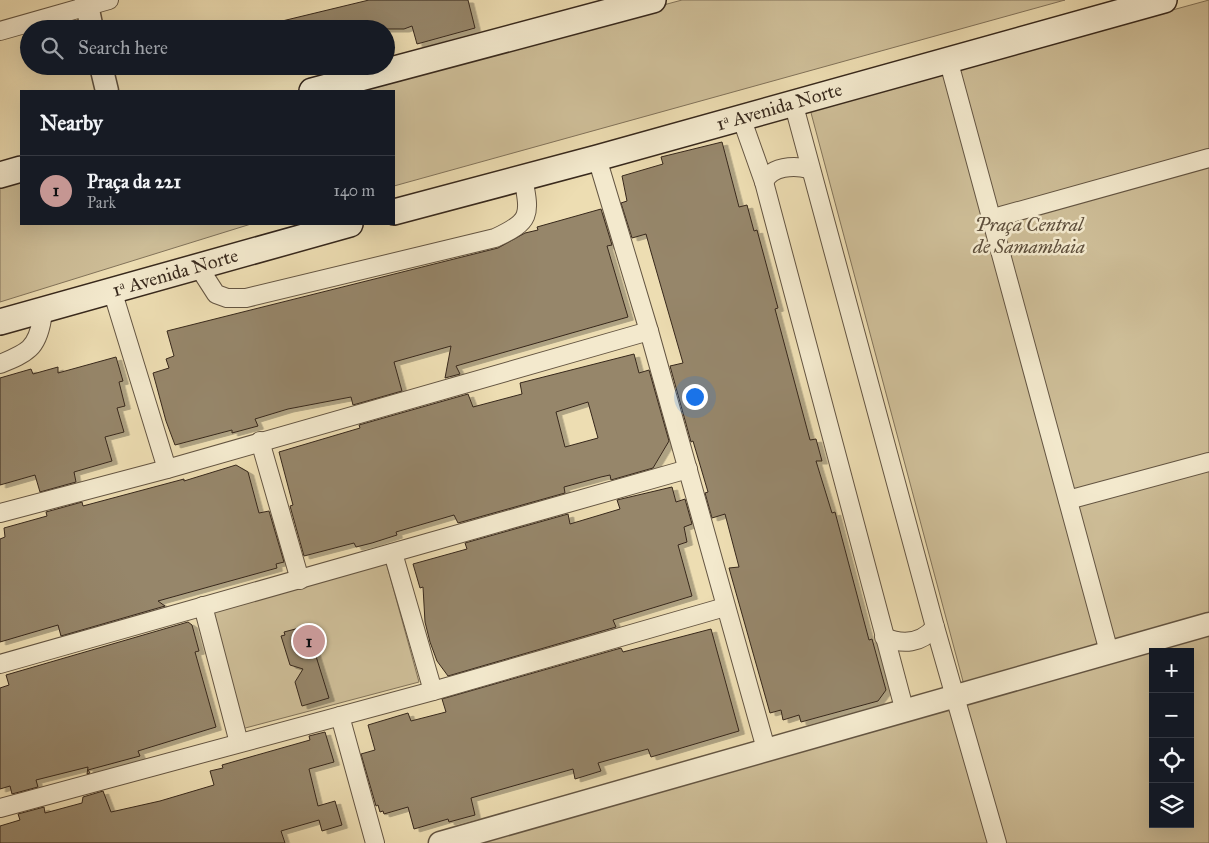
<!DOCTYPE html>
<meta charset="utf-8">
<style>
body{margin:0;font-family:"IM FELL Great Primer",serif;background:#242831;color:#f1f3f6}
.controls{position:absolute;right:15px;bottom:15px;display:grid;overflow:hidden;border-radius:0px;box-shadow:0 5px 20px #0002}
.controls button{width:45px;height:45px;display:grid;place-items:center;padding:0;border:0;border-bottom:1px solid #363941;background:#171b24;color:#f1f3f6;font:25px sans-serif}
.you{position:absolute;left:694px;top:396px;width:18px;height:18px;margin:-12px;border:4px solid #fff;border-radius:50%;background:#1a73e8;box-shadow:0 0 0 8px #1a73e833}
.badge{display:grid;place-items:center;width:32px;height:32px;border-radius:50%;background:#c59692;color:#111;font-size:16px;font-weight:700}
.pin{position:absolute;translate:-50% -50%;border:2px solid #fff;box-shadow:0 1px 5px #0006}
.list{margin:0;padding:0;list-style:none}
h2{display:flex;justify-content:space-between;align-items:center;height:65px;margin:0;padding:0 20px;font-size:21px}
h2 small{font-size:16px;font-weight:400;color:#9ea1a6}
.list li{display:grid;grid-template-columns:32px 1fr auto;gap:15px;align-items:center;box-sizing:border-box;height:70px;padding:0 20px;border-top:1px solid #363941}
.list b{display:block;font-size:19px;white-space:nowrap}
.list p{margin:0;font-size:16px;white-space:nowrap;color:#9ea1a6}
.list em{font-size:16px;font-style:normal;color:#9ea1a6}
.icon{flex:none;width:28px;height:28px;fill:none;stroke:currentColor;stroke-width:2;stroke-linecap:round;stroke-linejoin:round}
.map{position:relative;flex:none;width:1209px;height:843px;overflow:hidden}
.search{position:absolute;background:#171b24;box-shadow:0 5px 20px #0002;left:20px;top:20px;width:375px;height:55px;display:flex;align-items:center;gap:12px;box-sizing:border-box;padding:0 18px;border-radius:28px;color:#9ea1a6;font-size:19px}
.panel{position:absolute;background:#171b24;box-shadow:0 5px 20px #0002;left:20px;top:90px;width:375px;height:135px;border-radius:0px}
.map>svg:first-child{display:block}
.green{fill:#cebe98;stroke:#82735a;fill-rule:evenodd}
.building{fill:#96866a;stroke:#37281c;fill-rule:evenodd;filter:url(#shadow)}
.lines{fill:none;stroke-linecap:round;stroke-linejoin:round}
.minor-casing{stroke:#645542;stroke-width:20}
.tertiary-casing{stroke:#645542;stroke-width:25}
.secondary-casing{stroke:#37281c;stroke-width:28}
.minor{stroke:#f3e9cd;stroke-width:18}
.tertiary{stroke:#f3e9cd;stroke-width:22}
.secondary{stroke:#f3e9cd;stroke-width:25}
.labels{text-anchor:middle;stroke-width:5;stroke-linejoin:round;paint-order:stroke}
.street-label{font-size:19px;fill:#37281c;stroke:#f3e9cd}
.park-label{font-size:19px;font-style:italic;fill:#5d4e3b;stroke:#f3e9cd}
</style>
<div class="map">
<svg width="1209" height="843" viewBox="0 0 1209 843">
<defs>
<filter id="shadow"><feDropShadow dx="5.5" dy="3" stdDeviation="0" flood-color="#0004"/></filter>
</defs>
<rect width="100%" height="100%" fill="#edddb2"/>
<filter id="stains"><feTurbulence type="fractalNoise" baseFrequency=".004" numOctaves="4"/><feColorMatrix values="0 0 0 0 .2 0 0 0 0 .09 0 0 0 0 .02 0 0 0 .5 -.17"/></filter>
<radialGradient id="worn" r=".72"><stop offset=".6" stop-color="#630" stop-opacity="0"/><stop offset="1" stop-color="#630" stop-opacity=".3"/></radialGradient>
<!-- green -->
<g class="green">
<polygon points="682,0 1065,0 394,186 394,91 345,91"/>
<path d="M1209,0V843H463L968,700L810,109ZM1153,652H1190V824H1153Z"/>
<polygon points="21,178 21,224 251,224 0,302 0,184"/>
<polygon points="383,551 419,682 234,731 198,600"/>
</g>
<!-- building -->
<g class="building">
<polygon points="369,0 468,0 475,28 417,44 412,26 404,29 279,29 278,22"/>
<polygon points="722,142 739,207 747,205 754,231 757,230 778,308 775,309 810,440 816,439 822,461 816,461 832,513 835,512 869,640 872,639 886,690 878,701 801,722 799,715 783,720 781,710 770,713 729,568 739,567 725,514 712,518 705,493 708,492 693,441 691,442 670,366 683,363 651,252 646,234 632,238 621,203 627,201 622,176 663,164 661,157"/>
<polygon points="601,209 612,245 607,246 628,317 456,366 460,374 445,378 451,346 394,362 402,391 353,405 351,397 288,409 255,419 258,426 232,433 232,430 175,445 166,421 153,373 169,368 166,359 174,356 167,331 498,248 525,233 538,230 537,227"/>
<path d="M634,354L639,373L649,370L669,441L653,468L611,480L610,475L601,477L564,487L565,493L458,523L454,515L396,532L397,535L372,543L356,547L354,543L304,556L290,506L293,505L279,452L360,428L359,425L468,394L473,407L522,394L520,383ZM588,402L598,438L565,447L556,412Z"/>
<polygon points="116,357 123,381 119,382 125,406 117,408 124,432 105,437 112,461 74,472 76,482 40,492 35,475 0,485 0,378 31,369 33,374 58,367 58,373"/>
<polygon points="236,465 248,472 259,513 269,511 284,562 276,564 277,568 158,601 165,606 61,636 58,625 0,642 0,539 5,537 4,528 47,516 46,512 82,502 83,506 184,479 184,481"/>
<polygon points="672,487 676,502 685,499 692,524 684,527 687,542 678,545 692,596 613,620 616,627 448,676 437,661 430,642 425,622 423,587 420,588 413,564 467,549 465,543 568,514 570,524 620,509 617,500"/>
<polygon points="188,622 192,625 199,651 195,652 216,727 138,751 140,756 88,770 90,773 87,774 88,767 36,780 38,787 12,794 10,786 0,789 0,688 9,685 6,675"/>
<polygon points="303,627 306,638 310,637 329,698 302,706 295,682 303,669 290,665 281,636 285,635 284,632"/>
<polygon points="711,629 739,731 651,757 648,749 598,763 601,771 575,779 573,769 471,798 475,815 449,822 448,819 414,829 408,807 384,814 383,811 380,812 378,805 376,806 361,754 375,750 368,725 408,713 411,721 446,712 442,699 621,648 623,652"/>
<polygon points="325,732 334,762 309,769 318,806 335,801 342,825 322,831 319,820 281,831 285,843 0,843 0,826 20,820 18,814 44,807 45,813 82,803 83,797 103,791 111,812 160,801 214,785 210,771 223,768 222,765 310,740 309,736"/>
</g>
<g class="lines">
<!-- minor casing -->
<g class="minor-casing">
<g id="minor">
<polyline points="0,31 109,0"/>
<polyline points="948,59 1109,652"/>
<polyline points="793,102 935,627 997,843"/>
<polyline points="741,117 764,182 905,712"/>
<polyline points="597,158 649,331 766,749"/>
<path d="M764,182C771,166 794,165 809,169"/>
<polyline points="990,219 1209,158"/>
<path d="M198,266L216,294L227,298H246L495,238C532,221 530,215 523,177"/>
<polyline points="112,290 167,469"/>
<path d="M0,364C27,353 37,349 42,319L38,312"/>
<polyline points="260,441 300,580"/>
<polyline points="1068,500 1209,462"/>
<polyline points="0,513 167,469 649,331"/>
<polyline points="393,553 433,691"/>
<polyline points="203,606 239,743"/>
<path d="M884,637C903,645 921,644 935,627"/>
<polyline points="0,664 688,469"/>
<polyline points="340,716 375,843"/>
<polyline points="0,808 433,691 725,607"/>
</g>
</g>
<!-- tertiary casing -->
<g class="tertiary-casing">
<g id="tertiary">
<polyline points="86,0 92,29"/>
<polyline points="101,66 107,91"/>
<polyline points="440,843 1209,624"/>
</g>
</g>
<!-- secondary casing -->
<g class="secondary-casing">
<g id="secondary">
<polyline points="312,91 653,0"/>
<polyline points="0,175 21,169"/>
<polyline points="394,212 597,158 1164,0"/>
<polyline points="0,322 350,224"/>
</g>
</g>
<!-- minor -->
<use href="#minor" class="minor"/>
<!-- tertiary -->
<use href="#tertiary" class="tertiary"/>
<!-- secondary -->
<use href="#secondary" class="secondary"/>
</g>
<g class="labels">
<!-- street labels -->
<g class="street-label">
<text transform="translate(779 106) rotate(-16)" y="7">1ᵃ Avenida Norte</text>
<text transform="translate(175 272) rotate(-16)" y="7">1ᵃ Avenida Norte</text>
</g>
<!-- park labels -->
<g class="park-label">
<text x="1029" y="231">Praça Central<tspan x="1029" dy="22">de Samambaia</tspan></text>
</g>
</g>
<rect width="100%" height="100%" filter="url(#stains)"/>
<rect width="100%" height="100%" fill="url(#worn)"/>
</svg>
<div class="controls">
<button>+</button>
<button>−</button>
<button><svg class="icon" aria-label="locate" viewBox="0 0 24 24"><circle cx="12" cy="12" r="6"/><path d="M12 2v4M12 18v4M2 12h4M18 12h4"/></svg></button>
<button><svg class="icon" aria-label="layers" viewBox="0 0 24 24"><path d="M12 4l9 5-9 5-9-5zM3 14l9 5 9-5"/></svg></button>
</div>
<div class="you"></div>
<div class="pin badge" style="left:309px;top:641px">1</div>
<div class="search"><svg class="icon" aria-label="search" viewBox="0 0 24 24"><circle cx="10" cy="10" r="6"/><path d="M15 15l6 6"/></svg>Search here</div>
<section class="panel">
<h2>Nearby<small></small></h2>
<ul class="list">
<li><span class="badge">1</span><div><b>Praça da 221</b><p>Park</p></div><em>140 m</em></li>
</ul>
</section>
</div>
